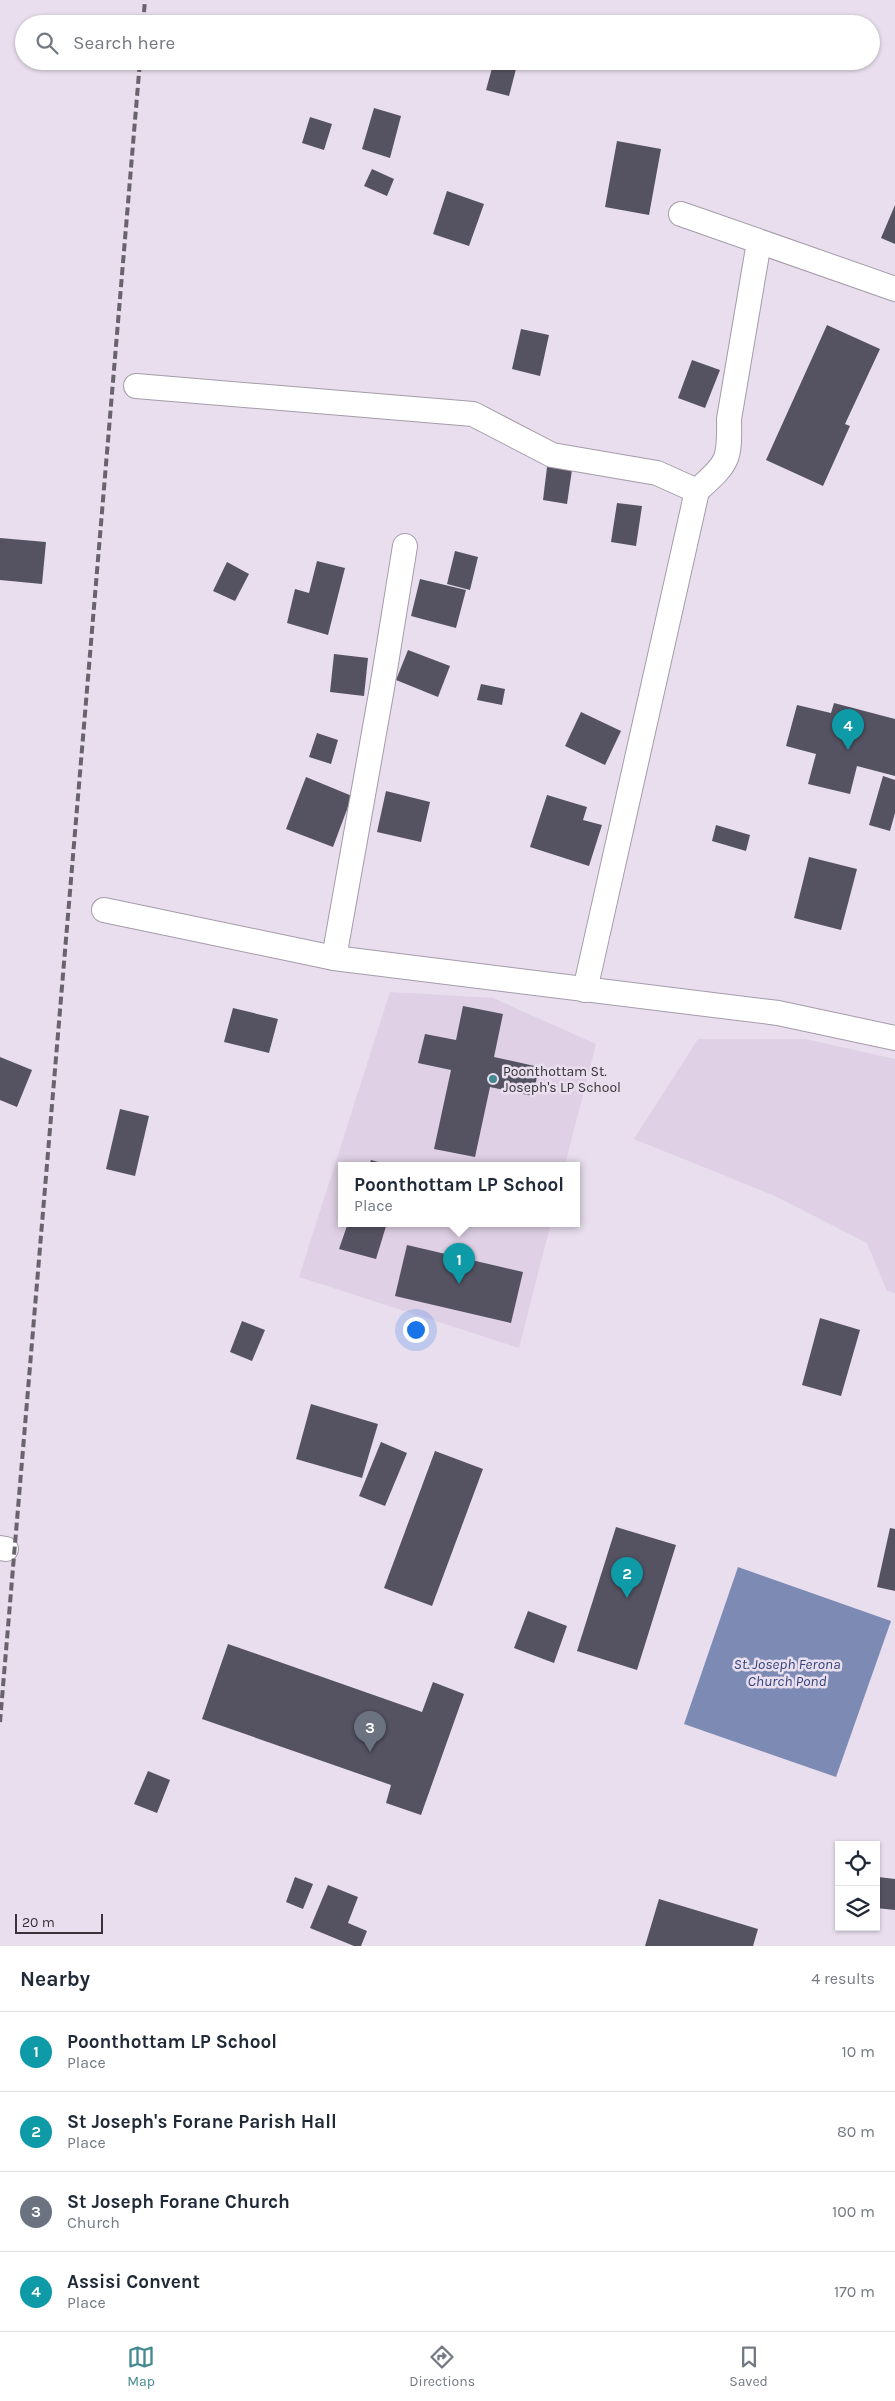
<!DOCTYPE html>
<style>
body{margin:0;font-family:Karla,sans-serif;background:#f6f6f7;color:#1f2937}
.controls{position:absolute;right:15px;bottom:15px;display:grid;overflow:hidden;border-radius:0px;box-shadow:0 1px 4px #0004}
.controls button{width:45px;height:45px;display:grid;place-items:center;padding:0;border:0;border-bottom:1px solid #e0e1e3;background:#fff;color:#1f2937;font:25px sans-serif}
.scale{position:absolute;left:15px;bottom:12px;width:88px;box-sizing:border-box;padding-left:5px;border:2px solid #373339;border-top:0;font-size:14px;line-height:18px;white-space:nowrap;color:#373339;-webkit-text-stroke:4px #e8deee;paint-order:stroke}
.you{position:absolute;left:415px;top:1329px;width:18px;height:18px;margin:-12px;border:4px solid #fff;border-radius:50%;background:#1a73e8;box-shadow:0 0 0 8px #1a73e833}
.badge{display:grid;place-items:center;width:32px;height:32px;border-radius:50%;background:#428a8f;color:#fff;font-size:16px;font-weight:700}
.pin{position:absolute;translate:-50% -41px;filter:drop-shadow(0 1px 2px #0008)}
.pin::after{content:'';position:absolute;top:26px;width:18px;height:15px;background:inherit;clip-path:polygon(0 0,100% 0,50% 100%)}
.popup{position:absolute;left:338px;top:1162px;width:242px;height:65px;box-sizing:border-box;display:grid;place-content:center;border-radius:0px;background:#fff;filter:drop-shadow(0 1px 4px #0005);font-size:16px;white-space:nowrap;color:#747a83}
.popup b{font-size:19px;color:#1f2937}
.popup::after{content:'';position:absolute;left:50%;top:100%;margin-left:-10px;border:10px solid transparent;border-top-color:#fff}
.list{margin:0;padding:0;list-style:none}
h2{display:flex;justify-content:space-between;align-items:center;height:65px;margin:0;padding:0 20px;font-size:21px}
h2 small{font-size:16px;font-weight:400;color:#747a83}
.list li{display:grid;grid-template-columns:32px 1fr auto;gap:15px;align-items:center;box-sizing:border-box;height:80px;padding:0 20px;border-top:1px solid #e0e1e3}
.list b{display:block;font-size:19px;white-space:nowrap}
.list p{margin:0;font-size:16px;white-space:nowrap;color:#747a83}
.list em{font-size:16px;font-style:normal;color:#747a83}
.icon{flex:none;width:28px;height:28px;fill:none;stroke:currentColor;stroke-width:2;stroke-linecap:round;stroke-linejoin:round}
.map{position:relative;flex:none;width:895px;height:1946px;overflow:hidden}
.search{position:absolute;background:#fff;box-shadow:0 1px 4px #0004;left:15px;right:15px;top:15px;height:55px;display:flex;align-items:center;gap:12px;box-sizing:border-box;padding:0 18px;border-radius:28px;color:#747a83;font-size:19px}
.sheet{height:385px;background:#fff}
nav{display:flex;justify-content:space-around;align-items:center;box-sizing:border-box;height:70px;border-top:1px solid #e0e1e3;background:#fff;font-size:14px;color:#747a83}
nav a{display:grid;justify-items:center;gap:2px}
nav .on{color:#428a8f}
.map>svg:first-child{display:block}
.built{fill:#dfd0e5}
.water{fill:#7d8bb4}
.building{fill:#555362}
.lines{fill:none;stroke-linecap:round;stroke-linejoin:round}
.minor-casing{stroke:#a59baa;stroke-width:26}
.minor{stroke:#fff;stroke-width:24}
.rail{stroke:#69636c;stroke-width:4;stroke-dasharray:8 4;stroke-linecap:butt}
.poi-dot{fill:#428a8f;stroke:#e8deee;stroke-width:2}
.labels{text-anchor:middle;stroke-width:5;stroke-linejoin:round;paint-order:stroke}
.poi-label{font-size:14px;fill:#373339;stroke:#e8deee;text-anchor:start}
.water-label{font-size:15px;font-style:italic;fill:#35457c;stroke:#e8deee}
</style>
<div class="map">
<svg width="895" height="1946" viewBox="0 0 895 1946">
<rect width="100%" height="100%" fill="#e8deee"/>
<!-- built -->
<g class="built">
<polygon points="390,992 493,998 596,1044 565,1165 342,1165 342,1223 551,1223 519,1348 299,1277"/>
<polygon points="698,1039 805,1039 895,1059 895,1293 887,1291 867,1243 775,1196 634,1139"/>
</g>
<!-- water -->
<polygon class="water" points="738,1567 891,1621 836,1777 684,1724"/>
<!-- building -->
<g class="building">
<polygon points="494,61 517,65 509,96 486,90"/>
<polygon points="374,108 401,116 390,158 362,149"/>
<polygon points="310,117 332,124 324,150 302,143"/>
<polygon points="617,141 661,149 649,215 605,207"/>
<polygon points="372,169 394,179 387,196 364,186"/>
<polygon points="447,191 484,204 469,246 433,234"/>
<polygon points="895,205 895,244 881,238"/>
<polygon points="827,325 880,349 845,424 850,426 823,486 766,460"/>
<polygon points="521,329 549,335 540,376 512,369"/>
<polygon points="692,360 720,370 705,408 678,398"/>
<polygon points="548,459 573,463 567,504 543,500"/>
<polygon points="617,503 642,506 636,546 611,542"/>
<polygon points="0,538 46,542 42,584 0,580"/>
<polygon points="455,551 478,557 470,590 447,584"/>
<polygon points="317,561 345,568 328,635 287,623 295,589 309,593"/>
<polygon points="227,562 249,574 235,601 213,591"/>
<polygon points="420,579 466,590 456,628 411,616"/>
<polygon points="408,650 450,666 438,697 396,680"/>
<polygon points="334,654 368,658 364,696 330,692"/>
<polygon points="481,684 505,689 502,705 477,700"/>
<polygon points="834,703 895,719 895,776 857,766 850,794 808,784 816,754 786,746 797,705 831,713"/>
<polygon points="581,712 621,731 605,765 565,746"/>
<polygon points="317,733 338,740 331,764 309,757"/>
<polygon points="883,776 895,780 895,813 890,831 869,825"/>
<polygon points="306,777 352,796 333,847 286,829"/>
<polygon points="386,791 430,802 421,842 377,832"/>
<polygon points="547,795 587,807 583,820 602,825 589,866 530,847"/>
<polygon points="716,825 750,835 746,851 712,841"/>
<polygon points="809,857 857,869 841,930 794,918"/>
<polygon points="463,1006 503,1014 494,1057 539,1067 533,1096 490,1087 475,1157 434,1149 451,1070 418,1063 425,1034 456,1040"/>
<polygon points="233,1008 278,1019 269,1053 224,1042"/>
<polygon points="0,1057 32,1070 17,1107 0,1100"/>
<polygon points="120,1109 149,1116 135,1176 106,1169"/>
<polygon points="371,1160 389,1165 369,1165"/>
<polygon points="348,1223 387,1223 376,1259 339,1249"/>
<polygon points="407,1245 523,1272 511,1323 395,1296"/>
<polygon points="820,1318 860,1330 841,1396 802,1385"/>
<polygon points="242,1321 265,1330 252,1361 230,1352"/>
<polygon points="311,1404 378,1424 362,1478 296,1459"/>
<polygon points="381,1442 407,1453 385,1506 359,1496"/>
<polygon points="435,1451 483,1469 432,1606 384,1588"/>
<polygon points="616,1527 676,1545 637,1670 577,1651"/>
<polygon points="890,1528 895,1529 895,1591 877,1587"/>
<polygon points="528,1611 567,1626 554,1663 514,1648"/>
<polygon points="228,1644 422,1712 433,1682 464,1694 421,1815 386,1803 391,1785 202,1719"/>
<polygon points="148,1771 170,1780 157,1813 134,1804"/>
<polygon points="295,1877 313,1884 303,1909 286,1902"/>
<polygon points="878,1877 895,1879 895,1910 876,1908"/>
<polygon points="328,1885 358,1897 348,1923 367,1931 361,1946 354,1946 310,1928"/>
<polygon points="659,1899 758,1929 753,1946 645,1946"/>
</g>
<g class="lines">
<!-- minor casing -->
<g class="minor-casing">
<g id="minor">
<polyline points="681,214 895,289"/>
<polyline points="136,386 473,414 552,455 657,473 697,491 585,990"/>
<path d="M697,491C728,462 730,462 729,419L759,242"/>
<polyline points="104,910 334,958 778,1013 895,1038"/>
<polyline points="334,958 382,688 405,546"/>
<polyline points="0,1548 6,1549"/>
</g>
</g>
<!-- minor -->
<use href="#minor" class="minor"/>
<!-- rail -->
<g class="rail">
<polyline points="143,24 145,0"/>
<polyline points="0,1722 140,61"/>
</g>
</g>
<!-- markers -->
<circle class="poi-dot" cx="493" cy="1079" r="5"/>
<g class="labels">
<!-- poi labels -->
<g class="poi-label">
<text x="503" y="1076">Poonthottam St.<tspan x="503" dy="16">Joseph's LP School</tspan></text>
</g>
<!-- water labels -->
<g class="water-label">
<text x="787" y="1669">St. Joseph Ferona<tspan x="787" dy="17">Church Pond</tspan></text>
</g>
</g>
</svg>
<div class="controls">
<button><svg class="icon" aria-label="locate" viewBox="0 0 24 24"><circle cx="12" cy="12" r="6"/><path d="M12 2v4M12 18v4M2 12h4M18 12h4"/></svg></button>
<button><svg class="icon" aria-label="layers" viewBox="0 0 24 24"><path d="M12 4l9 5-9 5-9-5zM3 14l9 5 9-5"/></svg></button>
</div>
<div class="scale">20 m</div>
<div class="you"></div>
<div class="pin badge" style="left:459px;top:1284px;background:#0f9aa8">1</div>
<div class="popup"><b>Poonthottam LP School</b>Place</div>
<div class="pin badge" style="left:627px;top:1598px;background:#0f9aa8">2</div>
<div class="pin badge" style="left:370px;top:1752px;background:#6b7280">3</div>
<div class="pin badge" style="left:848px;top:750px;background:#0f9aa8">4</div>
<div class="search"><svg class="icon" aria-label="search" viewBox="0 0 24 24"><circle cx="10" cy="10" r="6"/><path d="M15 15l6 6"/></svg>Search here</div>
</div>
<section class="sheet">
<h2>Nearby<small>4 results</small></h2>
<ul class="list">
<li><span class="badge" style="background:#0f9aa8">1</span><div><b>Poonthottam LP School</b><p>Place</p></div><em>10 m</em></li>
<li><span class="badge" style="background:#0f9aa8">2</span><div><b>St Joseph's Forane Parish Hall</b><p>Place</p></div><em>80 m</em></li>
<li><span class="badge" style="background:#6b7280">3</span><div><b>St Joseph Forane Church</b><p>Church</p></div><em>100 m</em></li>
<li><span class="badge" style="background:#0f9aa8">4</span><div><b>Assisi Convent</b><p>Place</p></div><em>170 m</em></li>
</ul>
</section>
<nav>
<a class="on"><svg class="icon" aria-label="map" viewBox="0 0 24 24"><path d="M3 6l6-2 6 2 6-2v14l-6 2-6-2-6 2zM9 4v14M15 6v14"/></svg>Map</a>
<a><svg class="icon" aria-label="directions" viewBox="0 0 24 24"><path d="M12 3l9 9-9 9-9-9zM9 14v-3h6M13 9l2 2-2 2"/></svg>Directions</a>
<a><svg class="icon" aria-label="saved" viewBox="0 0 24 24"><path d="M7 4h10v16l-5-4-5 4z"/></svg>Saved</a>
</nav>
